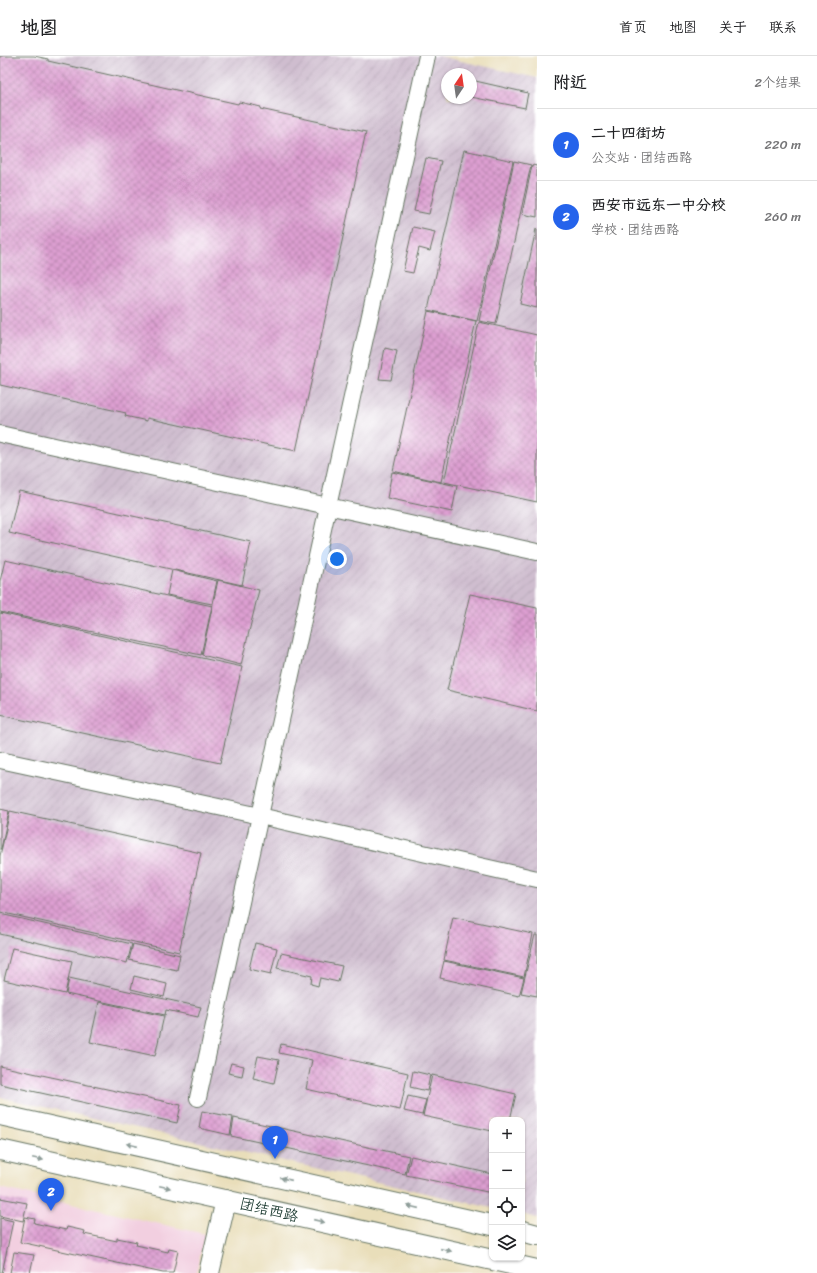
<!DOCTYPE html>
<html lang="zh">
<meta charset="utf-8">
<style>
body{margin:0;font-family:Sriracha,"LXGW WenKai TC",sans-serif;background:#f2f2f2;color:#202124}
.controls{position:absolute;right:12px;bottom:12px;display:grid;overflow:hidden;border-radius:8px;box-shadow:0 1px 3px #0004}
.controls button{width:36px;height:36px;display:grid;place-items:center;padding:0;border:0;border-bottom:1px solid #e0e0e0;background:#fff;color:#202124;font:20px sans-serif}
.compass{position:absolute;left:441px;top:12px;width:36px;height:36px;border-radius:50%;background:#fff;box-shadow:0 1px 3px #0004;rotate:13deg}
.you{position:absolute;left:337px;top:503px;width:14px;height:14px;margin:-10px;border:3px solid #fff;border-radius:50%;background:#1a73e8;box-shadow:0 0 0 6px #1a73e833}
.badge{display:grid;place-items:center;width:26px;height:26px;border-radius:50%;background:#2563eb;color:#fff;font-size:13px;font-weight:700}
.pin{position:absolute;translate:-50% -33px;filter:drop-shadow(0 1px 2px #0008)}
.pin::after{content:'';position:absolute;top:21px;width:14px;height:12px;background:inherit;clip-path:polygon(0 0,100% 0,50% 100%)}
.list{margin:0;padding:0;list-style:none}
h2{display:flex;justify-content:space-between;align-items:center;height:52px;margin:0;padding:0 16px;font-size:17px}
h2 small{font-size:13px;font-weight:400;color:#757577}
.list li{display:grid;grid-template-columns:26px 1fr auto;gap:12px;align-items:center;box-sizing:border-box;height:72px;padding:0 16px;border-top:1px solid #e0e0e0}
.list b{display:block;font-size:15px;white-space:nowrap}
.list p{margin:0;font-size:13px;white-space:nowrap;color:#757577}
.list em{font-size:13px;font-style:normal;color:#757577}
.icon{flex:none;width:22px;height:22px;fill:none;stroke:currentColor;stroke-width:2;stroke-linecap:round;stroke-linejoin:round}
.map{position:relative;flex:none;width:537px;height:1217px;overflow:hidden}
header{display:flex;align-items:center;gap:24px;box-sizing:border-box;height:56px;padding:0 20px;background:#fff;border-bottom:1px solid #e0e0e0}
header strong{font-size:19px}
nav{display:flex;gap:22px;margin-inline-start:auto;font-size:14px}
main{display:flex}
aside{flex:1;background:#fff}
.map>svg:first-child{display:block}
.built{fill:#f2cfe0}
.industrial{fill:url(#industrial-furrows);fill-rule:evenodd}
.building{fill:url(#building-cross-hatch)}
.lines{fill:none;stroke-linecap:round;stroke-linejoin:round}
.minor-casing{stroke:#667563;stroke-width:18}
.tertiary-casing{stroke:#667563;stroke-width:22}
.minor{stroke:#fff;stroke-width:16}
.tertiary{stroke:#fff;stroke-width:20}
.oneway{fill:#8f9e9a}
.labels{text-anchor:middle;stroke-width:4;stroke-linejoin:round;paint-order:stroke}
.street-label{font-size:15px;fill:#1f3d34;stroke:#fff}
</style>
<header>
<strong>地图</strong>
<nav><a>首页</a><a>地图</a><a>关于</a><a>联系</a></nav>
</header>
<main>
<div class="map">
<svg width="537" height="1217" viewBox="0 0 537 1217">
<defs>
<pattern id="industrial-furrows" width="10" height="10" patternUnits="userSpaceOnUse"><rect width="10" height="10" fill="#cfbdcf"/><path d="M-1 1l2-2M0 10L10 0M9 11l2-2" fill="none" stroke="#b1a3b2"/></pattern>
<pattern id="building-cross-hatch" width="8" height="8" patternUnits="userSpaceOnUse"><rect width="8" height="8" fill="#dd9fd1"/><path d="M0 0l8 8M0 8l8-8" fill="none" stroke="#b383aa"/></pattern>
</defs>
<rect width="100%" height="100%" fill="#fff"/>
<filter id="ink" filterUnits="userSpaceOnUse"><feTurbulence type="fractalNoise" baseFrequency=".025" numOctaves="2"/><feDisplacementMap in="SourceGraphic" scale="8" xChannelSelector="R" yChannelSelector="G"/><feConvolveMatrix kernelMatrix="1 2 1 2 8 2 1 2 1" color-interpolation-filters="sRGB"/></filter>
<filter id="wash" filterUnits="userSpaceOnUse"><feTurbulence type="fractalNoise" baseFrequency=".012" numOctaves="4" result="noise"/><feDisplacementMap in="SourceGraphic" scale="16" xChannelSelector="R" yChannelSelector="G"/><feGaussianBlur stdDeviation="0.9" result="paint"/><feColorMatrix in="noise" values="0 0 0 0 0 0 0 0 0 0 0 0 0 0 0 0 0 1.4 0 .05"/><feComposite in="paint" operator="in"/></filter>
<g filter="url(#wash)">
<rect width="100%" height="100%" fill="#e9deba"/>
<!-- built -->
<polygon class="built" points="0,1132 205,1178 196,1217 0,1217"/>
<!-- industrial -->
<path class="industrial" d="M0,0H439L537,22V1162L522,1158V1064H492V1152L0,1041ZM447,18H471V42H447Z"/>
<g id="blocks">
<!-- building -->
<g class="building">
<polygon points="0,0 34,0 48,3 48,5 238,48 239,46 261,51 260,53 366,76 296,395 147,362 147,365 125,360 126,357 0,329"/>
<polygon points="471,24 528,37 525,52 471,41"/>
<polygon points="464,94 513,105 477,265 428,254"/>
<polygon points="426,102 441,105 429,158 414,155"/>
<polygon points="514,105 531,109 496,268 479,265"/>
<polygon points="532,109 537,110 537,161 522,158"/>
<polygon points="413,171 435,176 430,195 419,192 413,217 403,215"/>
<polygon points="536,173 537,173 537,252 520,248"/>
<polygon points="428,255 476,265 441,426 393,415"/>
<polygon points="479,266 537,279 537,446 444,426"/>
<polygon points="385,292 397,295 391,324 379,323"/>
<polygon points="392,416 457,430 452,456 387,442"/>
<polygon points="19,435 251,486 242,529 9,477"/>
<polygon points="5,504 212,550 201,599 0,556 0,525"/>
<polygon points="172,514 217,525 212,548 167,539"/>
<polygon points="218,524 259,534 241,609 202,599"/>
<polygon points="470,538 537,552 537,655 447,634"/>
<polygon points="0,557 242,611 220,707 0,659"/>
<polygon points="0,753 9,755 1,793 0,793"/>
<polygon points="10,755 201,797 179,896 0,856 0,800"/>
<polygon points="0,858 132,888 127,907 0,878"/>
<polygon points="453,861 533,878 524,921 444,904"/>
<polygon points="535,879 537,879 537,940 521,937"/>
<polygon points="255,887 277,892 271,918 249,913"/>
<polygon points="133,888 180,899 177,914 129,904"/>
<polygon points="12,892 72,905 65,938 4,924"/>
<polygon points="281,897 342,910 338,926 320,922 318,930 311,928 312,920 277,912"/>
<polygon points="444,905 524,922 519,940 440,922"/>
<polygon points="134,920 167,928 164,941 131,933"/>
<polygon points="69,922 201,951 198,961 166,954 165,959 66,938"/>
<polygon points="99,946 164,960 155,1000 90,986"/>
<polygon points="281,988 408,1017 400,1054 306,1033 312,1004 279,997"/>
<polygon points="258,1000 279,1004 274,1027 253,1022"/>
<polygon points="231,1007 244,1010 242,1020 228,1017"/>
<polygon points="0,1010 181,1049 177,1067 0,1028"/>
<polygon points="413,1015 430,1019 427,1035 410,1031"/>
<polygon points="432,1019 516,1038 510,1064 492,1064 492,1075 423,1060"/>
<polygon points="408,1040 426,1044 422,1059 404,1055"/>
<polygon points="202,1055 233,1061 230,1079 199,1072"/>
<polygon points="234,1062 409,1100 405,1118 231,1080"/>
<polygon points="411,1100 492,1118 492,1137 406,1119"/>
<polygon points="0,1142 27,1147 23,1165 0,1160"/>
<polygon points="25,1161 35,1163 34,1167 66,1174 67,1171 85,1175 84,1178 117,1185 117,1182 137,1186 136,1189 168,1196 169,1193 178,1195 173,1217 163,1217 20,1186"/>
<polygon points="0,1162 13,1165 2,1217 0,1217"/>
<polygon points="14,1196 34,1199 30,1217 10,1217"/>
</g>
</g>
</g>
<g filter="url(#ink)">
<use href="#blocks" fill-opacity="0" stroke="#667563" stroke-width="1"/>
<g class="lines">
<!-- minor casing -->
<g class="minor-casing">
<g id="minor">
<polyline points="0,378 537,496"/>
<polyline points="0,704 260,760 537,823"/>
<polyline points="198,1042 427,0"/>
</g>
</g>
<!-- tertiary casing -->
<g class="tertiary-casing">
<g id="tertiary">
<polyline points="0,1059 492,1169"/>
<polyline points="0,1094 537,1214"/>
<polyline points="522,1175 537,1179"/>
<polyline points="209,1217 226,1144"/>
</g>
</g>
<!-- minor -->
<use href="#minor" class="minor"/>
<!-- tertiary -->
<use href="#tertiary" class="tertiary"/>
</g>
<!-- one-way arrows -->
<defs><path id="oneway-solid" d="M-6-.8H1V-3.2L6.5 0L1 3.2V.8H-6Z"/></defs>
<g class="oneway">
<use href="#oneway-solid" transform="translate(132 1089) rotate(-167)"/>
<use href="#oneway-solid" transform="translate(38 1103) rotate(12)"/>
<use href="#oneway-solid" transform="translate(286 1123) rotate(-167)"/>
<use href="#oneway-solid" transform="translate(165 1131) rotate(12)"/>
<use href="#oneway-solid" transform="translate(413 1151) rotate(-167)"/>
<use href="#oneway-solid" transform="translate(319 1165) rotate(13)"/>
<use href="#oneway-solid" transform="translate(446 1194) rotate(13)"/>
</g>
</g>
<g class="labels">
<!-- street labels -->
<g class="street-label">
<text transform="translate(269 1154) rotate(13)" y="5">团结西路</text>
</g>
</g>
</svg>
<div class="controls">
<button>+</button>
<button>−</button>
<button><svg class="icon" aria-label="locate" viewBox="0 0 24 24"><circle cx="12" cy="12" r="6"/><path d="M12 2v4M12 18v4M2 12h4M18 12h4"/></svg></button>
<button><svg class="icon" aria-label="layers" viewBox="0 0 24 24"><path d="M12 4l9 5-9 5-9-5zM3 14l9 5 9-5"/></svg></button>
</div>
<svg class="compass" viewBox="-18 -18 36 36"><path d="M0-13l5 13h-10z" fill="#e53935"/><path d="M0 13l5-13h-10z" fill="#757577"/></svg>
<div class="you"></div>
<div class="pin badge" style="left:275px;top:1103px">1</div>
<div class="pin badge" style="left:51px;top:1155px">2</div>
</div>
<aside>
<h2>附近<small>2个结果</small></h2>
<ul class="list">
<li><span class="badge">1</span><div><b>二十四街坊</b><p>公交站 · 团结西路</p></div><em>220 m</em></li>
<li><span class="badge">2</span><div><b>西安市远东一中分校</b><p>学校 · 团结西路</p></div><em>260 m</em></li>
</ul>
</aside>
</main>
